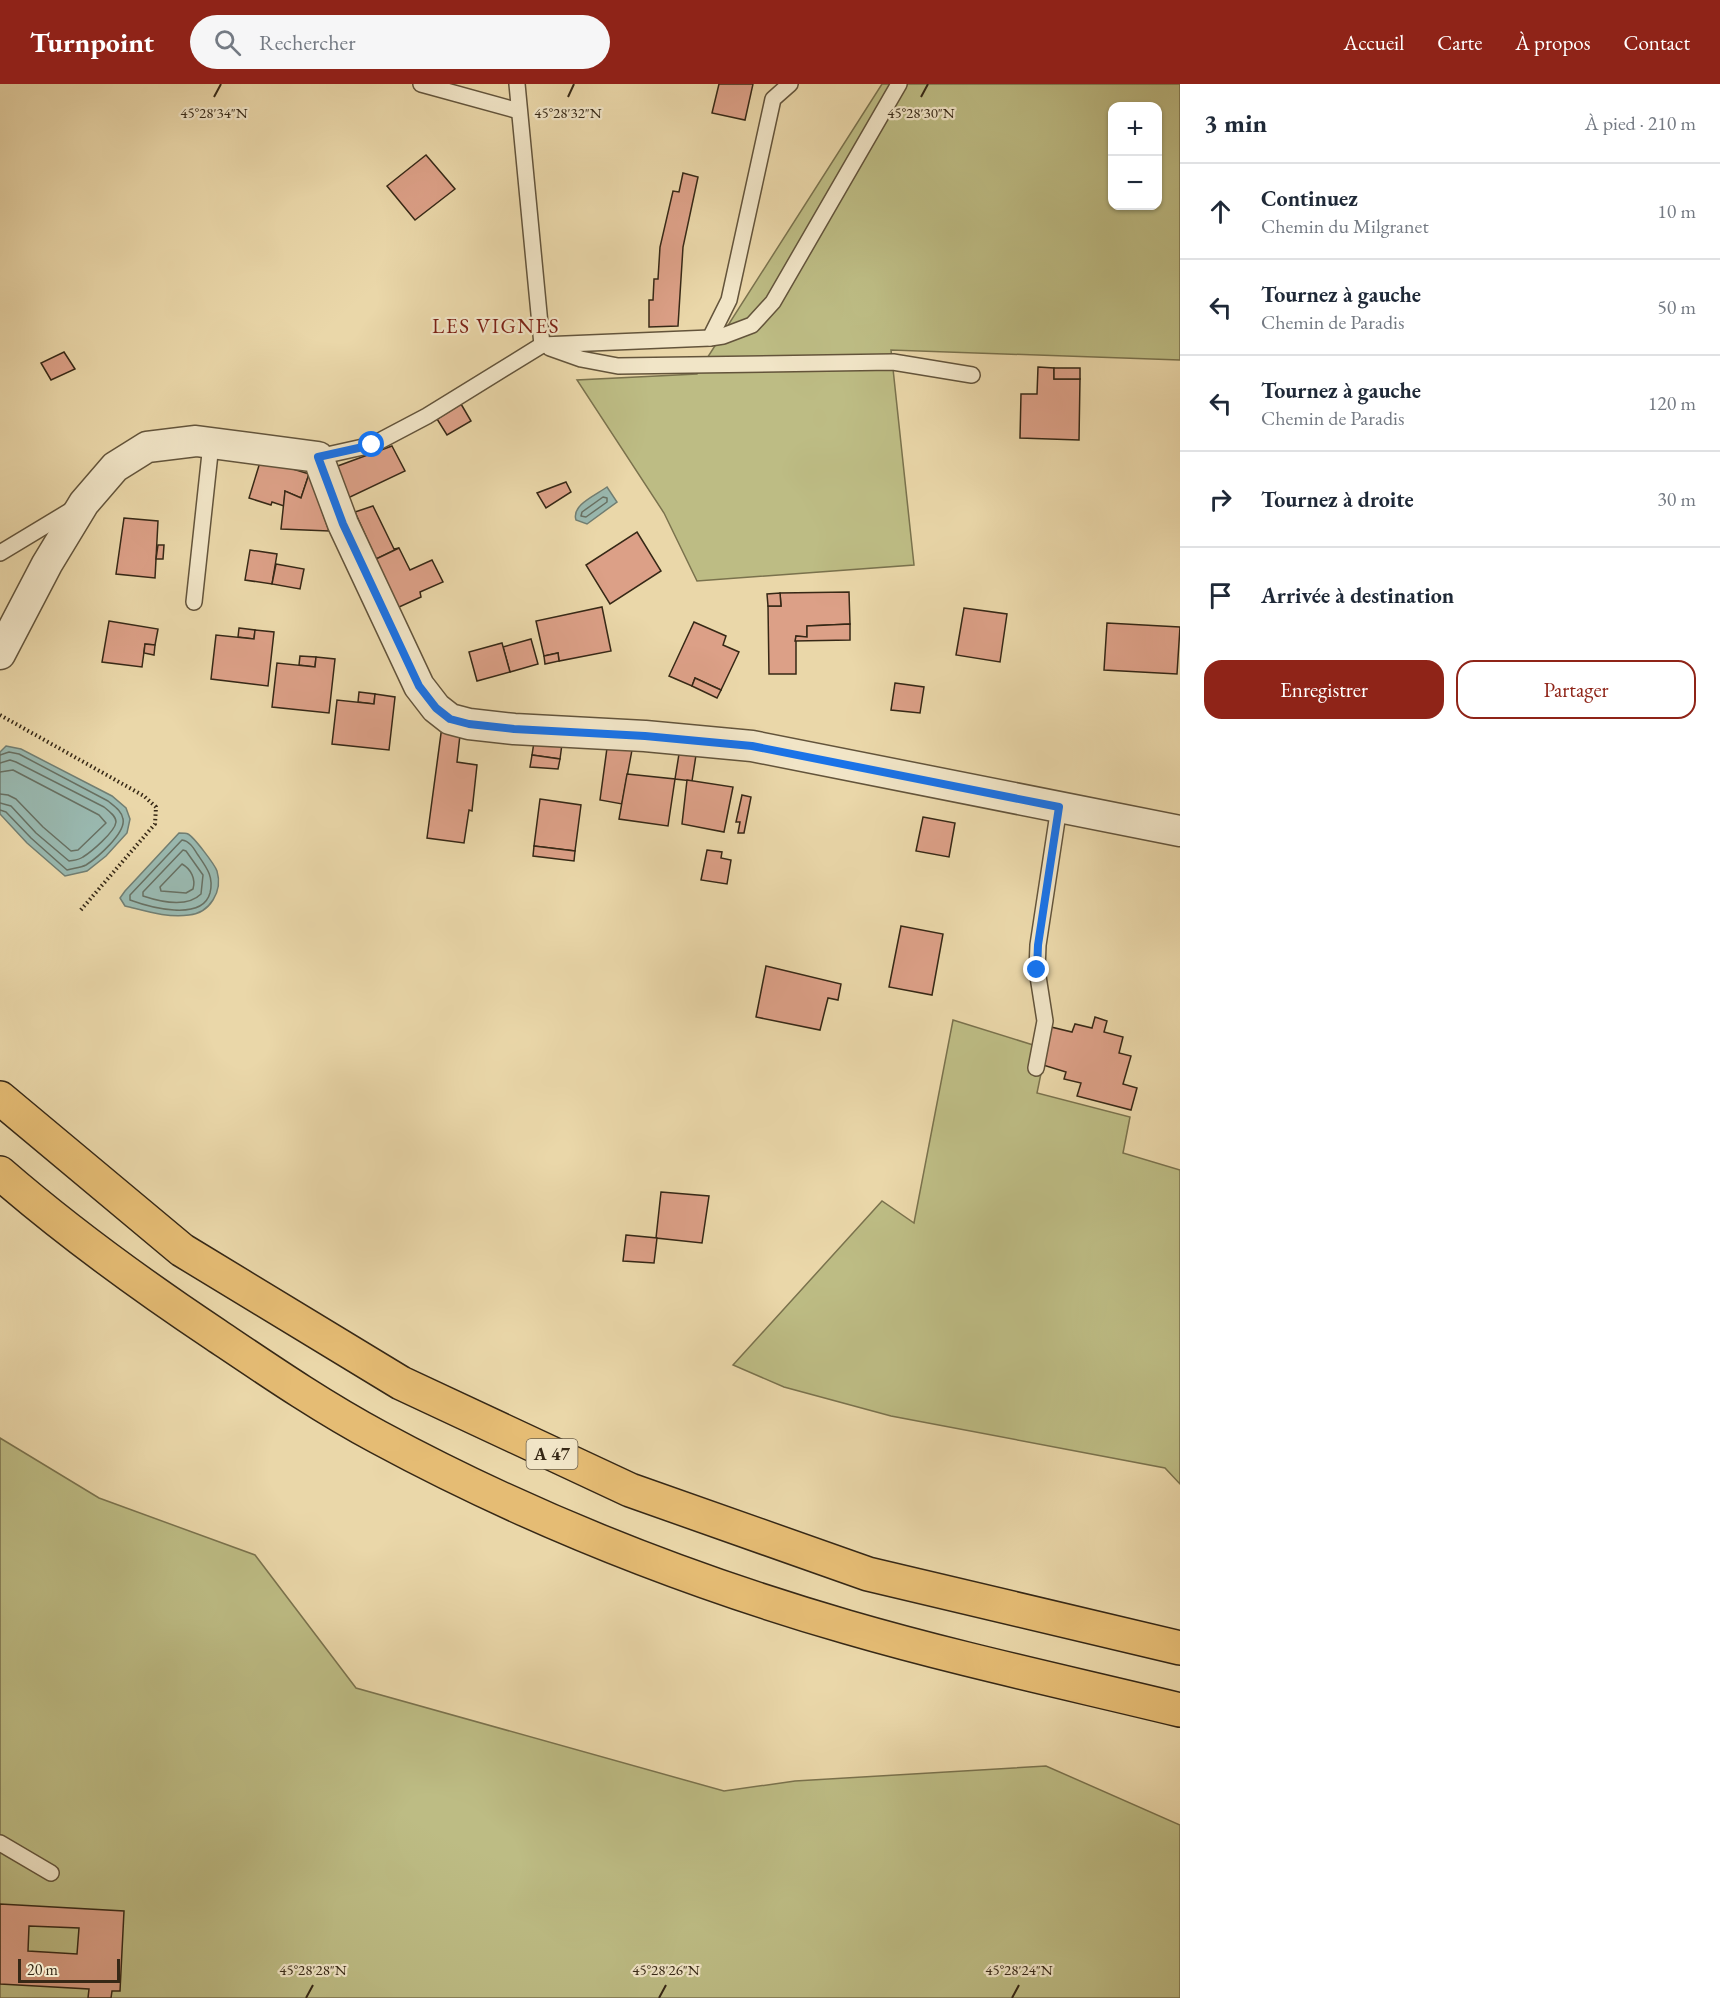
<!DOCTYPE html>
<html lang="fr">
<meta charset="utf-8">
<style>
body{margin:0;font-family:"EB Garamond",serif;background:#f6f6f7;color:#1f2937}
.controls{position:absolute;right:18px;top:18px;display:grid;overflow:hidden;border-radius:12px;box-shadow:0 2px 4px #0004}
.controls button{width:54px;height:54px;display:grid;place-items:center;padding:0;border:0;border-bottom:2px solid #e0e1e3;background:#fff;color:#1f2937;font:30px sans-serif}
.scale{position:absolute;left:18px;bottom:15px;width:102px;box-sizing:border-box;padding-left:6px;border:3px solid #362816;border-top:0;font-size:16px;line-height:21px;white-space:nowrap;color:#362816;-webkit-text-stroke:4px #f1e5c7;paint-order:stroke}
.stop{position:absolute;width:18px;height:18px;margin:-14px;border:4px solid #1a73e8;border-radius:50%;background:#fff}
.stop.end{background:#1a73e8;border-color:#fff;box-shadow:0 2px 6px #0008}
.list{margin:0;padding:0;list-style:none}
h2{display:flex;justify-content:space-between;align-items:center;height:78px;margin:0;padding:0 24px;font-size:26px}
h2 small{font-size:20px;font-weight:400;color:#747a83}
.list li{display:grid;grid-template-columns:39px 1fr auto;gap:18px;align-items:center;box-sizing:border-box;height:96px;padding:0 24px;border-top:2px solid #e0e1e3}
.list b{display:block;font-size:22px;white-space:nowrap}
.list p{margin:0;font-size:20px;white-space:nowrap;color:#747a83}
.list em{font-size:20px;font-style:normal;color:#747a83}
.actions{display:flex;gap:12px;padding:18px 24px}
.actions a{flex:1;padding:14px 0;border:2px solid #8f2418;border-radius:18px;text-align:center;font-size:21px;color:#8f2418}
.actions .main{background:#8f2418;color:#fff}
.icon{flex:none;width:33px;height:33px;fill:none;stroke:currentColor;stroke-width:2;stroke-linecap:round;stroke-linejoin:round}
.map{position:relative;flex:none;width:1180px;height:1914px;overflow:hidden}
header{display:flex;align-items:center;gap:36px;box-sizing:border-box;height:84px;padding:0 30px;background:#8f2418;color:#fff}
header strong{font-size:28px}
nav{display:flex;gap:33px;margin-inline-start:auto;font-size:21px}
.search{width:420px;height:54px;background:#f6f6f7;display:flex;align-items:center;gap:15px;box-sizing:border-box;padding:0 21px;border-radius:33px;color:#747a83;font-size:22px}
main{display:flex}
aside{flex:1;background:#fff}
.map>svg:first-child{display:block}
.green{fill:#bdbc84;stroke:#7a724d;stroke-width:1.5;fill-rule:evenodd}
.water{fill:#99b8af;stroke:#717e72;stroke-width:1.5}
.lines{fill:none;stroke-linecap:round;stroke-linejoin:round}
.shore{stroke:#687062;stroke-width:1.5}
.building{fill:#dca087;stroke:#362816;stroke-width:1.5;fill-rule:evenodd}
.service-casing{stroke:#63543b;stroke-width:18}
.minor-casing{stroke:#63543b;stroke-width:33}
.motorway-casing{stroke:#362816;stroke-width:36}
.path{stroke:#362816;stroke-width:4;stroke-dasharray:1.5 3;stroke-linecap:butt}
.service{stroke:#f1e5c7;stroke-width:15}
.minor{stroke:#f1e5c7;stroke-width:30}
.motorway{stroke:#e5bc74;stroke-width:33}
.route{stroke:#1a73e8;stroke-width:8}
.ticks{fill:none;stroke:#362816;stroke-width:2}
.labels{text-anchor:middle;stroke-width:4.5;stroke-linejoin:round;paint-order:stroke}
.shield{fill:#f1e5c7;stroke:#6e614b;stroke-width:1.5}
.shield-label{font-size:18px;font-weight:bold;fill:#362816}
.neighbourhood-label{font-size:21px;letter-spacing:1.5px;fill:#7a1f14;stroke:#f1e5c7}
.ticks-label{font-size:15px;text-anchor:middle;fill:#362816;stroke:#f1e5c7;stroke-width:4.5;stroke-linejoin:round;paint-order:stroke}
</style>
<header>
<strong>Turnpoint</strong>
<div class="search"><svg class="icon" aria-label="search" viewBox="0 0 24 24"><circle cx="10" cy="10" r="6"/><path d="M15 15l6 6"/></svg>Rechercher</div>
<nav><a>Accueil</a><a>Carte</a><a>À propos</a><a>Contact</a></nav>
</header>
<main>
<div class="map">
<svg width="1180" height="1914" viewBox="0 0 1180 1914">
<rect width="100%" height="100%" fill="#ead7a9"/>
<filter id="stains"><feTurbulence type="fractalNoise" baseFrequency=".00333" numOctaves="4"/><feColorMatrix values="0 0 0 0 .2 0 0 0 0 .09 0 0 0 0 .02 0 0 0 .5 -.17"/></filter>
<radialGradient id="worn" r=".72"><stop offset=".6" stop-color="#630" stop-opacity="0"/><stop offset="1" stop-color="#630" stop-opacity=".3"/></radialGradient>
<!-- green -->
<g class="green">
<path d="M882,0H1180V276L891,266L914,481L697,497L664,429L577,296L697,290ZM1112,22H1158V122H1112Z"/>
<polygon points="953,936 1046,965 1037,1009 1130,1033 1123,1069 1180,1086 1180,1400 1165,1384 891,1332 784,1303 733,1281 882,1117 914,1139"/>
<polygon points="0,1354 99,1414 255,1471 356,1604 724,1707 795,1697 1046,1682 1180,1741 1180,1914 0,1914"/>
</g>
<!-- water -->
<g class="water">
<path d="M607,403L617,418L587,440L576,436C571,421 596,411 607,403Z"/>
<polygon points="6,662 21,665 112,712 126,724 130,735 127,749 106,772 87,787 65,792 27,759 0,730 0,668"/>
<path d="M179,749C182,749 186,749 188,750C194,753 215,781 217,787C223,807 210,829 189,831C167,834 146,827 125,822L120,814L125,807Z"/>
</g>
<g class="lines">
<!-- shore -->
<g class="shore">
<polygon points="603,413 607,414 607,418 586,433 581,432 582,428"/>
<path d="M0,671L9,668L19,670L108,717C114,722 122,727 123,735C126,749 97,774 86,781C80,784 73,784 67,786L31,754L6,728L0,726"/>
<path d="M0,679L10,676L16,678L104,723C109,727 116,732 116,738C115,748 91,768 83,773C79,776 74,776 69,777L36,749L11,722L0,719"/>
<polyline points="0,688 13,686 99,731 106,739 78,766 71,767 43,743 16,715 8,711 0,710"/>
<path d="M182,756C190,757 194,765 198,771C207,784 214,793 210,809C202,838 149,823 130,816V811Z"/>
<path d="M183,766L186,767L203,791L201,810C187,824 161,818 143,812V808Z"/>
<path d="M182,780C191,785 196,795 193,805L186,809L161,807L160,803Z"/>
</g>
</g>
<!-- building -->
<g class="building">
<polygon points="719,0 753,0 745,36 712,29"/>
<polygon points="426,71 455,105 415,136 387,102"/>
<polygon points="683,89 698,93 683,163 678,242 649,243 649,216 653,216 654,195 658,195 660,163 673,107 679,108"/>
<polygon points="64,268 75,285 51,296 41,279"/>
<polygon points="1038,283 1054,284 1054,295 1080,295 1079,356 1020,354 1021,310 1037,310"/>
<rect x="1054" y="284" width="26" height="11"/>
<polygon points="461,320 471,337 447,351 437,335"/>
<polygon points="392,362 405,387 348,414 335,383"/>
<polygon points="261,375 309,390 301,414 285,407 284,422 272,418 271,421 249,414"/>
<polygon points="309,390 329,447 281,445 285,407 301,414"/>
<polygon points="566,398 571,408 546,424 537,409"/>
<polygon points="373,422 394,465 399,464 376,475 355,428"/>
<polygon points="124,434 158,437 155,494 116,490"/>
<polygon points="637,448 661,487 610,520 586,481"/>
<polygon points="158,461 164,461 163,475 156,475"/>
<polygon points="399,464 410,486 432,476 443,498 420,508 421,513 397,524 376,475"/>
<polygon points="250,466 277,470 272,500 245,496"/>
<polygon points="276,480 304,485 300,505 272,500"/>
<polygon points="849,508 850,540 807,542 807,553 796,552 796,590 769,590 768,522 781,522 780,509"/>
<polygon points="780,509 781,522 768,522 767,510"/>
<polygon points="602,523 611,567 559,577 558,569 544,572 536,537"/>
<polygon points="964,524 1007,530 1000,578 956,571"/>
<polygon points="109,537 158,545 155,561 145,560 142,583 102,578"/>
<polygon points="694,538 726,552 723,561 739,568 721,606 695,594 692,602 669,592"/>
<polygon points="1107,539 1180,543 1177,590 1104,586"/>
<polygon points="850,540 850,556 795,557 796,552 807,553 807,542"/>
<polygon points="239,544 255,546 254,555 238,553"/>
<polygon points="255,546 274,548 268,602 211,595 216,551 254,555"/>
<polygon points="531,555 538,580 510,588 503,563"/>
<polygon points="502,559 510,588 477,597 469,568"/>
<polygon points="145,560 155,561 154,571 144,569"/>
<polygon points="558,569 559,577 545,580 544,572"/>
<polygon points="300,572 316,573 315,583 299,581"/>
<polygon points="316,573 335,575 329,629 272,623 277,579 315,583"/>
<polygon points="695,594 721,606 717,614 692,602"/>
<polygon points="895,599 924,603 920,629 891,626"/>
<polygon points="359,608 375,610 374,620 358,618"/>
<polygon points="375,610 395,613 389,666 332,660 337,616 374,620"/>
<polygon points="442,642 460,651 457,678 477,681 472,727 469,726 464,759 427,754"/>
<polygon points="534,658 562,660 560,675 532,671"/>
<polygon points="607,664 632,666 622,720 600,716"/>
<polygon points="679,670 696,671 692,697 675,695"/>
<polygon points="532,671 560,675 558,685 530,683"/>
<polygon points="627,690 675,695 668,742 619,735"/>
<polygon points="687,696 733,703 724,748 682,740"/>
<polygon points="742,711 751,713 744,749 738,749 740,738 736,738"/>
<polygon points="540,715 581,721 575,767 534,762"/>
<polygon points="923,733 955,739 949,773 916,767"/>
<polygon points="534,762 575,767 574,777 533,772"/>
<polygon points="707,766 722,768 721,774 731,776 727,800 701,796"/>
<polygon points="901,842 943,850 932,911 889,903"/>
<polygon points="766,882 841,900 838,916 828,914 820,946 756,933"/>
<polygon points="1095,933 1107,937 1104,948 1123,953 1119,969 1131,972 1123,1000 1137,1004 1131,1026 1077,1012 1081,999 1064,995 1066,988 1043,981 1051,943 1072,948 1075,940 1092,944"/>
<polygon points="661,1108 709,1112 702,1159 656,1154"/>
<polygon points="626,1151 657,1154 654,1179 623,1177"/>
<path d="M0,1820L124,1827L120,1907H112L111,1914H88L89,1905L0,1900ZM29,1842L79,1844L77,1870L28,1867Z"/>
</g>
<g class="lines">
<!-- service casing -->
<g class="service-casing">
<g id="service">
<polyline points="421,0 519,27"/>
<polyline points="710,254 729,216 773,15 790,0"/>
<polyline points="542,261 710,254 723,252 752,241 773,218 899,0"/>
<polyline points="550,264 581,275 618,282 893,278 972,291"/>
<polyline points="318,373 372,361 427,332 542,261 517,0"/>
<polyline points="0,469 73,425"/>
<polyline points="194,518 211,360"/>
<polyline points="1036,984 1045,937 1037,886 1038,861 1059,723"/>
<polyline points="0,1759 51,1789"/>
</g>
</g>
<!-- minor casing -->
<g class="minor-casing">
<polyline id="minor" points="0,570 47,480 84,419 115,383 147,363 196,357 318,373 343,440 419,602 436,624 450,635 469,640 514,645 645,652 752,662 1180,747"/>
</g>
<!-- motorway casing -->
<g class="motorway-casing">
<g id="motorway">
<polyline points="0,1014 182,1166 401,1299 630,1406 868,1490 1180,1564"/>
<path d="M0,1089C68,1148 141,1201 216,1251C268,1286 322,1323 378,1353C526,1433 685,1496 847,1543C957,1575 1069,1599 1180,1626"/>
</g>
</g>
<!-- path -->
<polyline class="path" points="0,631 144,712 156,723 155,740 79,828"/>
<!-- service -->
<use href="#service" class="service"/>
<!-- minor -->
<use href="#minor" class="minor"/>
<!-- motorway -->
<use href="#motorway" class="motorway"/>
</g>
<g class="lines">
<!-- route -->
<polyline class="route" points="372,361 318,373 343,440 419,602 436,624 450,635 469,640 514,645 645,652 752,662 1059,723 1038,861 1037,886"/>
</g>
<!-- ticks -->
<path class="ticks" d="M214,13L221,0M568,13L574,0M921,13L928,0M306,1914L313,1901M659,1914L666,1901M1012,1914L1019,1901"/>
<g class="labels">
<!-- shield labels -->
<rect class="shield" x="526.5" y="1355" width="51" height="30" rx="4.5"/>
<g class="shield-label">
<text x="552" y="1376">A 47</text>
</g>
<!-- neighbourhood labels -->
<g class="neighbourhood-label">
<text x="496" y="249">LES VIGNES</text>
</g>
</g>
<g class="ticks-label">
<text x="214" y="34">45°28'34"N</text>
<text x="568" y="34">45°28'32"N</text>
<text x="921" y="34">45°28'30"N</text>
<text x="313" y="1891">45°28'28"N</text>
<text x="666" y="1891">45°28'26"N</text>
<text x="1019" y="1891">45°28'24"N</text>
</g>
<rect width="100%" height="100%" filter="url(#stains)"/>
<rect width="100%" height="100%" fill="url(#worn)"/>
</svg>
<div class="controls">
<button>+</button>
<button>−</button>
</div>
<div class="scale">20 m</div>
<div class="stop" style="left:372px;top:361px"></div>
<div class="stop end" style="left:1037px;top:886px"></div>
</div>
<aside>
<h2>3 min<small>À pied · 210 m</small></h2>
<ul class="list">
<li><svg class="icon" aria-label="ahead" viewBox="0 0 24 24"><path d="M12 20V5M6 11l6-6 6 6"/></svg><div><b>Continuez</b><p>Chemin du Milgranet</p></div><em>10 m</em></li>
<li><svg class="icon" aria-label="left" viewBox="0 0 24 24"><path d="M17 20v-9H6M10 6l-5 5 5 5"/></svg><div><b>Tournez à gauche</b><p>Chemin de Paradis</p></div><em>50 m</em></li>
<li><svg class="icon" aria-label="left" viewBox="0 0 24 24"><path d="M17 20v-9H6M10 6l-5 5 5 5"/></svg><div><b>Tournez à gauche</b><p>Chemin de Paradis</p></div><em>120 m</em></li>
<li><svg class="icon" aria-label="right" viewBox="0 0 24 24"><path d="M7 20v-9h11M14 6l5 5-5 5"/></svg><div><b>Tournez à droite</b></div><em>30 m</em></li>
<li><svg class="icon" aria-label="arrive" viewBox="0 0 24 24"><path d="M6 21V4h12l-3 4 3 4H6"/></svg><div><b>Arrivée à destination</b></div></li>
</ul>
<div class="actions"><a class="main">Enregistrer</a><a>Partager</a></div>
</aside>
</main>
